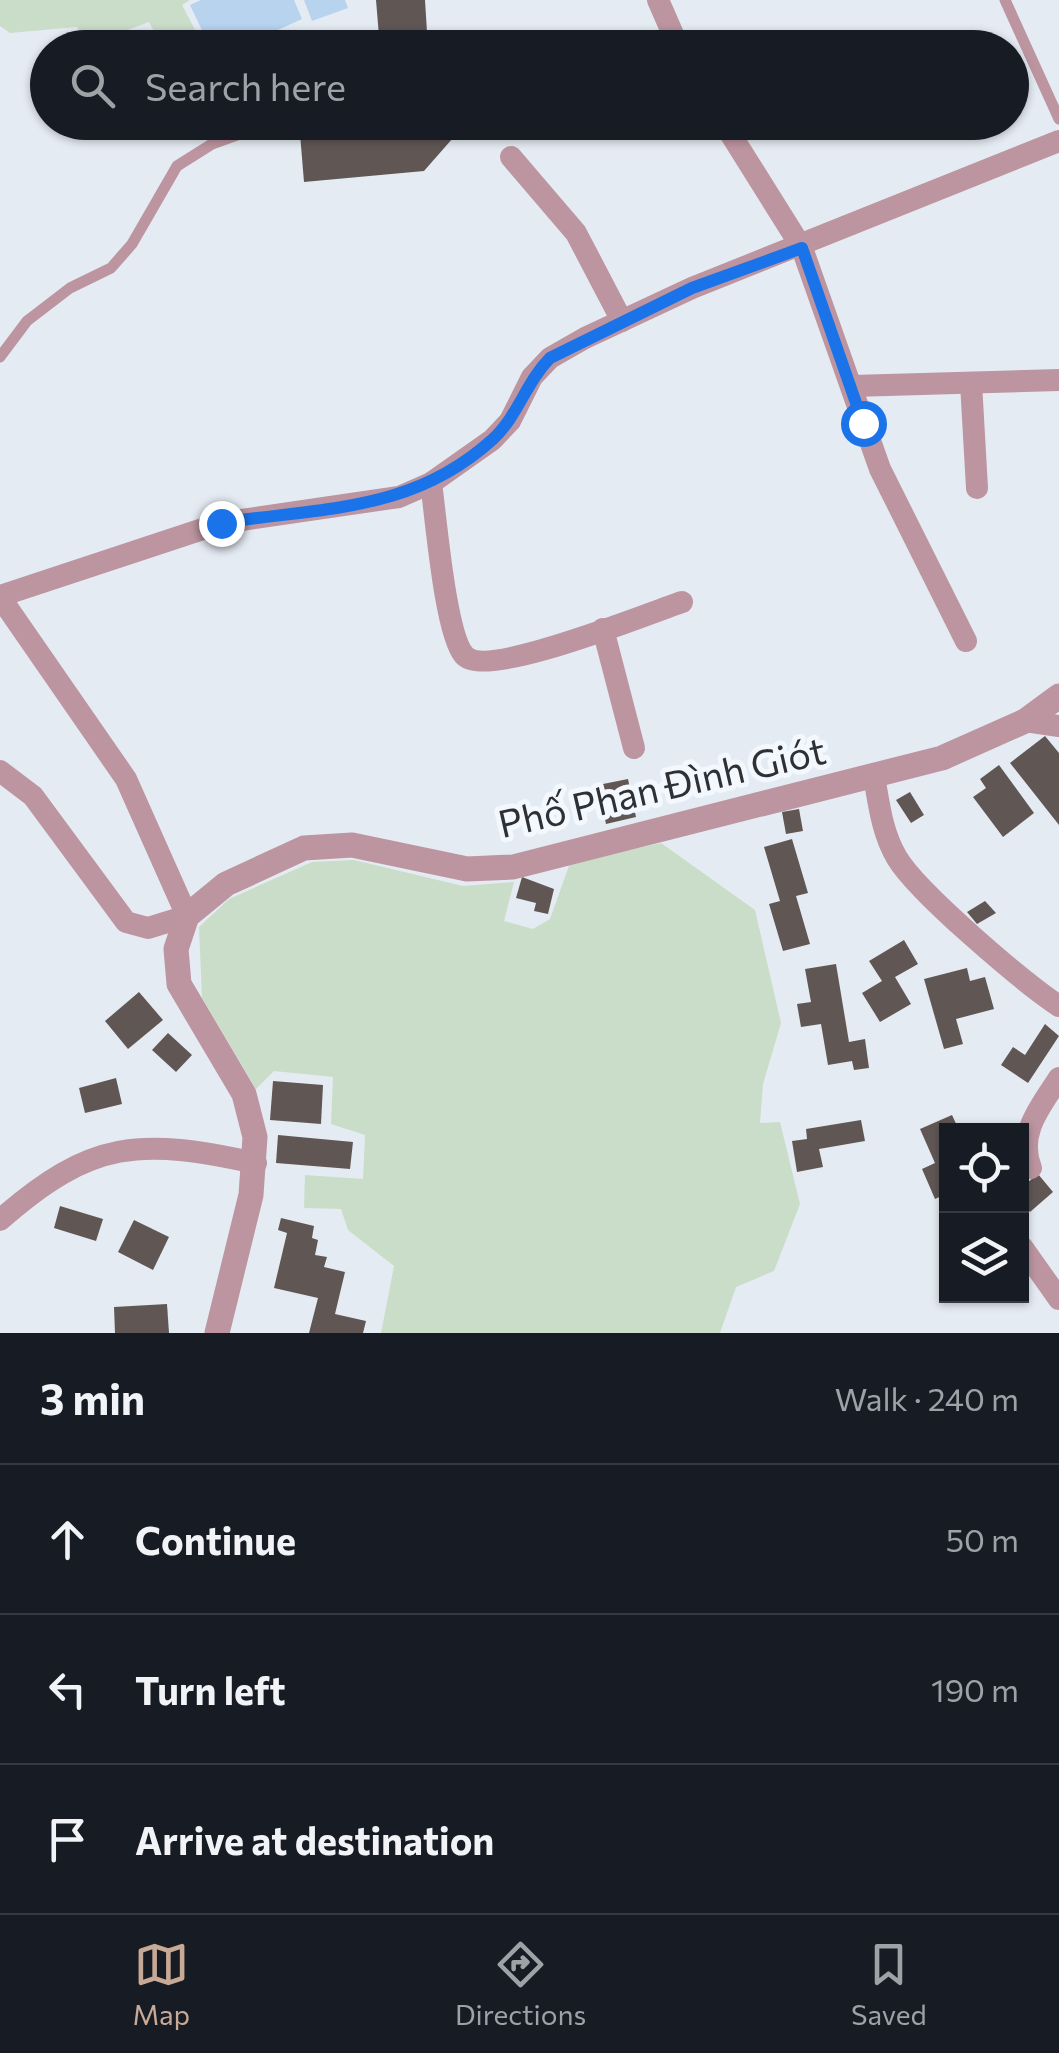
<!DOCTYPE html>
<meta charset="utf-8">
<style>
body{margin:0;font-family:Commissioner,sans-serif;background:#20242c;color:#f1f3f6}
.controls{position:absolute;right:30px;bottom:30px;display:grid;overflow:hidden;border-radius:0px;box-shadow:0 2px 8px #0004}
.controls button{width:90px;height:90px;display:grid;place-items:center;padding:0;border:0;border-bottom:2px solid #363941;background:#171b24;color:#f1f3f6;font:50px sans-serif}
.stop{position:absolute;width:30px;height:30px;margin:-22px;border:8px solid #1a73e8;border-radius:50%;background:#fff}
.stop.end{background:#1a73e8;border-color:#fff;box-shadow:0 2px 10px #0008}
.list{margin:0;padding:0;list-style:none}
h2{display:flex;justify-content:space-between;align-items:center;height:130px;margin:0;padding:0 40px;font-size:42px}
h2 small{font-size:32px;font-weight:400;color:#9ea1a6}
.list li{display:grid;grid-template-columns:65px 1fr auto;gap:30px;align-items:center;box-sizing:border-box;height:150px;padding:0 40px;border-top:2px solid #363941}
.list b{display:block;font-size:38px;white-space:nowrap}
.list em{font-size:32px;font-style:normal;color:#9ea1a6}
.icon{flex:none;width:55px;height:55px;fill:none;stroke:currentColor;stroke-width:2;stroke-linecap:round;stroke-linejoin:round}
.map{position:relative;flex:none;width:1059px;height:1333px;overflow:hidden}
.search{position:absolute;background:#171b24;box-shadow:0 2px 8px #0004;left:30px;right:30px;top:30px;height:110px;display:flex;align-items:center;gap:25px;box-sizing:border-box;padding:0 35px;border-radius:55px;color:#9ea1a6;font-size:38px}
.sheet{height:580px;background:#171b24}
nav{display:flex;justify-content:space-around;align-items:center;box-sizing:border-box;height:140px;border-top:2px solid #363941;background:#171b24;font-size:28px;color:#9ea1a6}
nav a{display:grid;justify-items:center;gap:5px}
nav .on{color:#c7a996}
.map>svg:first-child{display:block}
.green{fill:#caddc9}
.water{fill:#b7d3ee}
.building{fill:#605755}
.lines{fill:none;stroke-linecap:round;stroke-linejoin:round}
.service{stroke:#bc95a0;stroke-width:11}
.minor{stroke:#bc95a0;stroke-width:22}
.tertiary{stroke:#bc95a0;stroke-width:25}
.route{stroke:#1a73e8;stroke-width:12}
.labels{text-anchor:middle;stroke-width:10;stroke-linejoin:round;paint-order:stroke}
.street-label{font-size:38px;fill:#2e3033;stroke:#f3f8fe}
</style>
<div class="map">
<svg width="1059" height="1333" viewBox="0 0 1059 1333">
<rect width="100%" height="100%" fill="#e5ebf3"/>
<!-- green -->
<g class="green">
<polygon points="0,0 190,0 182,5 204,47 162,47 149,22 87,45 77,27 10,33 0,26"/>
<polygon points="661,843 755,910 781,1023 763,1084 760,1123 780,1122 800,1204 774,1271 736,1287 720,1333 381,1333 394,1266 348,1230 341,1209 304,1208 305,1175 363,1179 365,1135 331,1124 333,1077 274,1071 256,1089 202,998 199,927 229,899 312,862 354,860 463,886 514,882 504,921 533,929 550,919 570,863"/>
</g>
<!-- water -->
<g class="water">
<polygon points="201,0 294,0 302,19 240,47 210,47 190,5"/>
<polygon points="304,0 345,0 348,8 312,21"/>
</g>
<!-- building -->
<g class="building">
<polygon points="376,0 425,0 428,48 380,48"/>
<polygon points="387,122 467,122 424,171 304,182 300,134"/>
<polygon points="1045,736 1059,753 1059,825 1010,763"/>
<polygon points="999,765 1034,813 1003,837 973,797 986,788 980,779"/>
<polygon points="628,779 636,817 606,824 598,785"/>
<polygon points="910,792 924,815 911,823 896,800"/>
<polygon points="799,809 803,831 786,834 782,812"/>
<polygon points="792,839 808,893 796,896 810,944 783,951 769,904 780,901 764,847"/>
<polygon points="522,877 554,889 548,914 534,911 536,903 516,898"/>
<polygon points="985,901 996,913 977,924 967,912"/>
<polygon points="904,940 918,964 895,977 911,1004 880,1022 862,993 882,981 869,961"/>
<polygon points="836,964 849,1042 865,1039 869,1068 854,1070 852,1061 828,1065 821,1024 801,1027 797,1004 811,1002 805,969"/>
<polygon points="967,968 970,981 985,977 994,1009 956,1019 963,1044 944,1049 924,979"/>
<polygon points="139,992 163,1020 128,1049 105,1021"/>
<polygon points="1045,1024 1059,1036 1028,1083 1001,1065 1013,1047 1025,1055"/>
<polygon points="168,1033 192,1055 176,1072 152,1050"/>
<polygon points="116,1078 122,1104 85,1113 79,1088"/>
<polygon points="273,1081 323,1085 321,1124 270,1120"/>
<polygon points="952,1115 959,1130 946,1130 946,1194 935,1199 922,1169 935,1163 920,1129"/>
<polygon points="861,1120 865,1141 819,1149 823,1167 797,1172 792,1141 807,1139 806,1129"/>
<polygon points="278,1135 353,1142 350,1169 276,1163"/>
<polygon points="1038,1174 1053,1192 1030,1212 1022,1202 1022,1187"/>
<polygon points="60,1206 103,1219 96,1241 54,1228"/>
<polygon points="281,1218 314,1226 312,1238 318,1240 315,1255 327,1257 324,1267 345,1272 335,1314 366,1321 363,1333 309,1333 318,1298 274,1288 287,1233 278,1230"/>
<polygon points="134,1220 169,1237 153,1270 118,1252"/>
<polygon points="167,1304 169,1333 115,1333 114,1307"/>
</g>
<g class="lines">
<!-- service -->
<g class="service">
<polyline points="1005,0 1059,119"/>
<polyline points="0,357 27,321 70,288 111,268 132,244 177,166 212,144 273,122"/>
</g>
<!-- minor -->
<g class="minor">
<polyline points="658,0 679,48"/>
<polyline points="723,122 802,248 880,469 966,641"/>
<polyline points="511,157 576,233 622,321"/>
<polyline points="971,383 977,488"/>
<polyline points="852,386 1059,380"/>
<path d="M431,483C436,517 445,633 464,655C485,680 649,613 682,602"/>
<polyline points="0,596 221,523 399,497 431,483 492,440 510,421 532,377 550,358 585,338 692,288 1059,141"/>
<polyline points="0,597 126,779 187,916 148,928 126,922 33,796 0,771"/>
<polyline points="603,629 634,748"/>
<polyline points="1025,721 1059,726"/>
<path d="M874,776C879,804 882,833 897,858C918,893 1023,982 1059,1006"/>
<path d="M1031,1168C1017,1133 1041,1106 1059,1078"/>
<path d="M0,1220C92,1139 140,1138 256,1163"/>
<polyline points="1022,1247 1059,1299"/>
</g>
<!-- tertiary -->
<polyline class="tertiary" points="217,1333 251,1195 255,1137 244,1094 179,984 176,949 187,916 226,884 304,848 352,845 467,869 513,867 942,758 1025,721 1059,696"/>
</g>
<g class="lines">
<!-- route -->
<path class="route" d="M221,523C322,507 412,513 493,439C518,416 526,382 550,358L692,288L802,248L863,423"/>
</g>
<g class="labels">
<!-- street labels -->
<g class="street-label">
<text transform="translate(662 788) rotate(-13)" y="13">Phố Phan Đình Giót</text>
</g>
</g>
</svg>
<div class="controls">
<button><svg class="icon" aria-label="locate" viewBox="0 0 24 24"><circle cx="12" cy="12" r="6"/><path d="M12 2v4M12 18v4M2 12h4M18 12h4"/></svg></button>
<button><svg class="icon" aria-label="layers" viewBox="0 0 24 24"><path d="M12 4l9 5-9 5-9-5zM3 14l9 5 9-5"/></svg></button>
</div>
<div class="stop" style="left:863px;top:423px"></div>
<div class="stop end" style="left:221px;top:523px"></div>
<div class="search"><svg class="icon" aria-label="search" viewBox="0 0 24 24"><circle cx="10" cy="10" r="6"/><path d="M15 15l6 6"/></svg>Search here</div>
</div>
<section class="sheet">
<h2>3 min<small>Walk · 240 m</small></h2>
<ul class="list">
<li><svg class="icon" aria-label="ahead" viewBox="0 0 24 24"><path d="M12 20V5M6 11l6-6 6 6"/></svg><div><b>Continue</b></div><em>50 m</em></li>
<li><svg class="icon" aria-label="left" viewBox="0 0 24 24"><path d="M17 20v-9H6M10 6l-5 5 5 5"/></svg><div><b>Turn left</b></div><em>190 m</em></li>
<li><svg class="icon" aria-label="arrive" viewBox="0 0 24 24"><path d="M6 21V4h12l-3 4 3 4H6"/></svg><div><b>Arrive at destination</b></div></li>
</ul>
</section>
<nav>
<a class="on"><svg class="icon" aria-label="map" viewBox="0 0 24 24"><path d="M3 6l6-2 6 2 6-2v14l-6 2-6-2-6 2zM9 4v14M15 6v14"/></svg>Map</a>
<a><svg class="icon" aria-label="directions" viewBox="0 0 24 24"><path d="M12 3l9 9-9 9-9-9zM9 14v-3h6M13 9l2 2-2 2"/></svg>Directions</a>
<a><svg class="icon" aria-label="saved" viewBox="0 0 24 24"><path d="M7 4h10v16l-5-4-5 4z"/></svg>Saved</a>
</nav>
